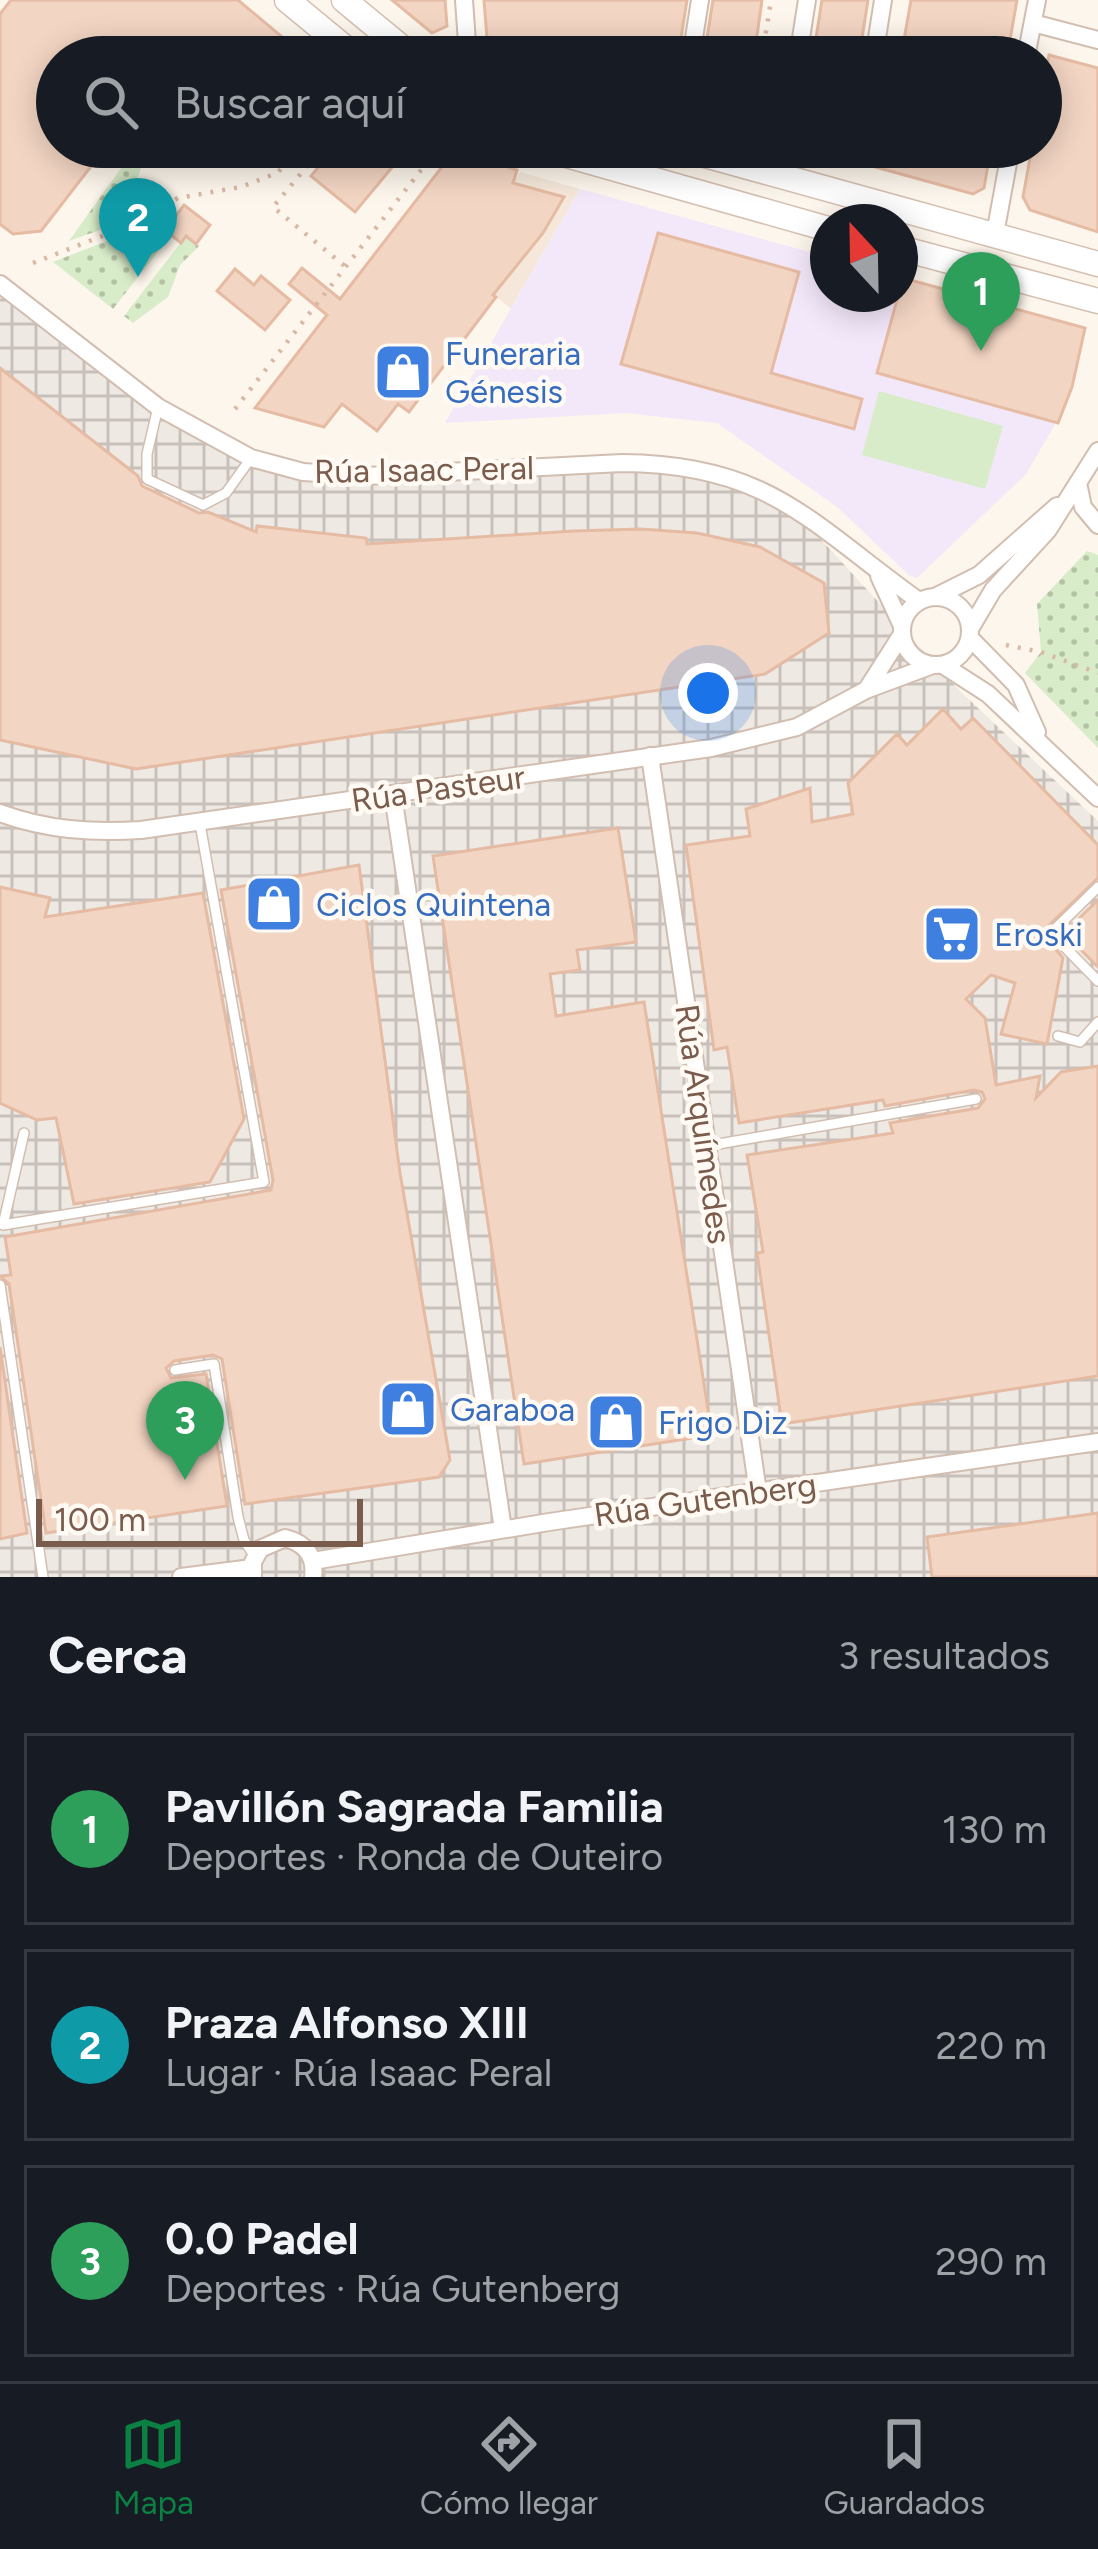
<!DOCTYPE html>
<html lang="es">
<meta charset="utf-8">
<style>
body{margin:0;font-family:Figtree,sans-serif;background:#20242c;color:#f1f3f6}
.compass{position:absolute;left:810px;top:204px;width:108px;height:108px;border-radius:50%;background:#171b24;box-shadow:0 6px 30px #0003;rotate:338deg}
.scale{position:absolute;left:36px;bottom:30px;width:327px;box-sizing:border-box;padding-left:12px;border:6px solid #7a5c4d;border-top:0;font-size:33px;line-height:42px;white-space:nowrap;color:#7a5c4d;-webkit-text-stroke:9px #fffaf3;paint-order:stroke}
.you{position:absolute;left:708px;top:693px;width:42px;height:42px;margin:-30px;border:9px solid #fff;border-radius:50%;background:#1a73e8;box-shadow:0 0 0 18px #1a73e833}
.badge{display:grid;place-items:center;width:78px;height:78px;border-radius:50%;background:#0b8043;color:#fff;font-size:39px;font-weight:700}
.pin{position:absolute;translate:-50% -99px;filter:drop-shadow(0 3px 6px #0008)}
.pin::after{content:'';position:absolute;top:63px;width:42px;height:36px;background:inherit;clip-path:polygon(0 0,100% 0,50% 100%)}
.list{margin:0;padding:0;list-style:none}
h2{display:flex;justify-content:space-between;align-items:center;height:156px;margin:0;padding:0 48px;font-size:51px}
h2 small{font-size:39px;font-weight:400;color:#9ea1a6}
.list li{display:grid;grid-template-columns:78px 1fr auto;gap:36px;align-items:center;box-sizing:border-box;height:192px;margin:0 24px 24px;padding:0 24px;border:3px solid #363941;border-radius:0px}
.list b{display:block;font-size:45px;white-space:nowrap}
.list p{margin:0;font-size:39px;white-space:nowrap;color:#9ea1a6}
.list em{font-size:39px;font-style:normal;color:#9ea1a6}
.icon{flex:none;width:66px;height:66px;fill:none;stroke:currentColor;stroke-width:2;stroke-linecap:round;stroke-linejoin:round}
.map{position:relative;flex:none;width:1098px;height:1577px;overflow:hidden}
.search{position:absolute;background:#171b24;box-shadow:0 6px 30px #0003;left:36px;right:36px;top:36px;height:132px;display:flex;align-items:center;gap:30px;box-sizing:border-box;padding:0 42px;border-radius:66px;color:#9ea1a6;font-size:45px}
.sheet{height:804px;background:#171b24}
nav{display:flex;justify-content:space-around;align-items:center;box-sizing:border-box;height:168px;border-top:3px solid #363941;background:#171b24;font-size:33px;color:#9ea1a6}
nav a{display:grid;justify-items:center;gap:6px}
nav .on{color:#0b8043}
.map>svg:first-child{display:block}
.residential{fill:#f5e8da}
.industrial{fill:url(#industrial-grid)}
.education{fill:#f3e8fa}
.grass{fill:url(#grass-dots)}
.garden{fill:#d8ecc9}
.building{fill:#f3d5c3;stroke:#e6bba3;stroke-width:3}
.lines{fill:none;stroke-linecap:round;stroke-linejoin:round}
.lane-casing{stroke:#d1beb0;stroke-width:12}
.street-casing{stroke:#d1beb0;stroke-width:20}
.secondary-casing{stroke:#d6c0b0;stroke-width:27}
.path{stroke:#d9b8a5;stroke-width:4.5;stroke-dasharray:3 9;stroke-linecap:butt}
.lane{stroke:#fff;stroke-width:9}
.street{stroke:#fff;stroke-width:16}
.secondary{stroke:#fff;stroke-width:24}
.labels{text-anchor:middle;stroke-width:9;stroke-linejoin:round;paint-order:stroke}
.shop-label{font-size:33px;fill:#366cbe;stroke:#fffaf3;text-anchor:start}
.street-label{font-size:33px;fill:#7a5c4d;stroke:#fffaf3}
</style>
<div class="map">
<svg width="1098" height="1577" viewBox="0 0 1098 1577">
<defs>
<pattern id="industrial-grid" width="8" height="8" patternUnits="userSpaceOnUse" patternTransform="scale(3)"><rect width="8" height="8" fill="#efe9e4"/><path d="M0 4h8M4 0v8" fill="none" stroke="#c7c0bb"/></pattern>
<pattern id="grass-dots" width="8" height="8" patternUnits="userSpaceOnUse" patternTransform="scale(3)"><rect width="8" height="8" fill="#d8ecc9"/><path d="M2 2h.1M6 6h.1" fill="none" stroke="#b4c2a5" stroke-width="1.8" stroke-linecap="round"/></pattern>
</defs>
<rect width="100%" height="100%" fill="#fdf6ec"/>
<!-- residential -->
<polygon class="residential" points="520,172 580,189 511,308 493,295 544,232 564,197 513,183"/>
<!-- industrial -->
<polygon class="industrial" points="0,285 158,407 303,472 642,460 782,497 961,692 1098,821 1098,1577 0,1577"/>
<!-- education -->
<polygon class="education" points="580,189 828,257 828,294 900,294 900,277 1085,328 1064,409 1026,474 917,578 910,576 836,506 717,423 626,413 445,423"/>
<!-- grass -->
<g class="grass">
<polygon points="131,154 144,160 136,182 142,215 69,241"/>
<polygon points="178,213 184,218 113,309 53,262"/>
<polygon points="186,236 199,246 180,265 168,297 133,323 124,316"/>
<polygon points="1087,551 1098,555 1098,748 1025,673 1041,652 1037,604"/>
</g>
<!-- garden -->
<polygon class="garden" points="879,391 1003,426 985,489 862,455"/>
<!-- building -->
<g class="building">
<polygon points="11,0 238,0 306,57 57,57 57,147 106,147 41,231 13,234 0,224 0,14"/>
<polygon points="392,0 445,0 447,26 432,33"/>
<polygon points="484,0 687,0 678,57 493,57 488,51"/>
<polygon points="713,0 762,0 754,57 704,57"/>
<polygon points="822,0 868,0 859,57 813,57"/>
<polygon points="911,0 1017,0 1007,57 984,57 904,40"/>
<polygon points="1049,55 1098,68 1098,232 1030,210 1023,197 1032,147 1041,147 1041,98"/>
<polygon points="335,147 409,147 355,212 311,176"/>
<polygon points="821,147 991,147 984,188 973,194 821,152"/>
<polygon points="455,150 465,159 468,154 517,170 513,183 564,197 543,233 493,295 496,297 409,412 398,404 377,431 342,404 324,427 255,408 327,315 289,284 302,268 340,299"/>
<polygon points="184,205 210,225 196,244 186,236 181,243 165,230"/>
<polygon points="658,233 799,272 771,373 862,399 854,429 621,364"/>
<polygon points="235,269 254,285 261,276 290,300 265,330 217,291"/>
<polygon points="903,278 1085,328 1072,387 1058,423 877,373"/>
<polygon points="0,368 138,476 142,486 199,513 208,512 256,532 257,526 366,538 367,544 574,531 641,529 697,533 760,547 824,583 829,633 765,674 136,769 0,740"/>
<polygon points="943,709 961,729 973,718 1098,845 1098,878 1042,932 1063,958 1047,1044 1001,1034 1015,983 991,975 966,999 985,1018 996,1085 1040,1076 1036,1098 1061,1072 1098,1066 1098,1376 782,1424 757,1253 763,1252 747,1155 893,1133 890,1123 978,1108 985,1099 982,1092 974,1090 885,1106 883,1100 739,1123 727,1047 714,1050 686,845 750,836 746,809 810,788 812,822 853,814 848,783 897,734 907,745"/>
<polygon points="618,828 636,942 577,950 580,970 550,974 556,1016 644,1002 712,1435 524,1464 433,856"/>
<polygon points="359,865 400,1173 450,1460 439,1477 245,1504 222,1359 213,1355 174,1361 166,1368 171,1378 206,1374 227,1506 46,1533 9,1284 0,1276 11,1275 5,1237 271,1190 273,1180 221,890"/>
<polygon points="0,887 50,898 45,917 203,893 244,1119 210,1182 74,1204 56,1118 37,1120 0,1103"/>
<polygon points="1098,900 1098,967 1064,933"/>
<polygon points="0,1347 27,1533 0,1539"/>
<polygon points="1098,1513 1098,1577 932,1577 927,1537"/>
</g>
<g class="lines">
<!-- lane casing -->
<g class="lane-casing">
<g id="lane">
<polyline points="158,407 147,454 147,479 203,505 226,493 251,458"/>
<polyline points="1098,887 1051,933 1098,981"/>
<polyline points="1058,1036 1080,1042 1098,1022"/>
<polyline points="24,1133 3,1225 264,1182 200,824"/>
<polyline points="707,1146 976,1099"/>
<polyline points="0,1285 43,1577"/>
<polyline points="175,1370 214,1364 238,1517 244,1540 255,1557"/>
</g>
</g>
<!-- street casing -->
<g class="street-casing">
<g id="street">
<polyline points="464,0 468,57"/>
<polyline points="1033,23 1098,40"/>
<polyline points="875,47 920,57"/>
<polyline points="691,57 700,0"/>
<polyline points="798,57 807,0"/>
<polyline points="874,57 883,0"/>
<polyline points="1026,57 1037,0"/>
<polyline points="995,234 1011,147"/>
<path d="M0,284L158,407L251,458L303,472L366,476L622,463C769,464 810,523 919,601"/>
<polyline points="1078,483 1083,507 1098,525"/>
<polyline points="879,576 902,626"/>
<circle cx="936" cy="631" r="34"/>
<polyline points="935,597 979,575 1057,506"/>
<polyline points="970,629 993,590 1048,530 1098,451"/>
<polyline points="970,638 1016,685 1037,732"/>
<polyline points="943,665 988,694 1098,798"/>
<polyline points="867,689 902,634"/>
<polyline points="650,756 758,1492"/>
<polyline points="393,795 503,1529"/>
<path d="M0,813C46,830 92,833 141,830L711,748L797,727L866,690L933,665"/>
<polyline points="313,1561 549,1522 1098,1442"/>
<polyline points="181,1577 252,1568"/>
<path d="M253,1577V1562L260,1549L285,1538C305,1543 316,1556 313,1577"/>
</g>
</g>
<!-- secondary casing -->
<g class="secondary-casing">
<g id="secondary">
<polyline points="287,0 356,57"/>
<polyline points="344,0 413,57"/>
<polyline points="538,147 828,229"/>
<polyline points="676,147 1098,264"/>
<polyline points="900,248 1098,301"/>
</g>
</g>
<!-- path -->
<g class="path">
<polyline points="762,57 771,0"/>
<polyline points="312,147 318,153 273,207 346,267"/>
<polyline points="33,263 115,231 178,198 241,187 277,173 303,147"/>
<polyline points="235,409 439,147"/>
<polyline points="1006,645 1041,652 1098,673"/>
</g>
<!-- lane -->
<use href="#lane" class="lane"/>
<!-- street -->
<use href="#street" class="street"/>
<!-- secondary -->
<use href="#secondary" class="secondary"/>
</g>
<!-- icons -->
<defs>
<g id="shop-square" transform="scale(3)"><rect x="-9" y="-9" width="18" height="18" rx="4" fill="#3f7fe0" stroke="#fffaf3"/><path d="M-5-2.5h2.3a2.7 3.5 0 0 1 5.4 0H5L5.5 6h-11ZM-1.5-2.5h3a1.5 2.3 0 0 0-3 0Z" fill="#fff"/></g>
<g id="supermarket-square" transform="scale(3)"><rect x="-9" y="-9" width="18" height="18" rx="4" fill="#3f7fe0" stroke="#fffaf3"/><path d="M-6-5.5h2.5l.6 2H6L4.5 2H-2.5L-4.4-4H-6ZM-1.5 3.2a1.3 1.3 0 1 0 .1 0ZM3 3.2a1.3 1.3 0 1 0 .1 0Z" fill="#fff"/></g>
</defs>
<g fill-rule="evenodd">
<use href="#shop-square" x="403" y="372"/>
<use href="#shop-square" x="274" y="904"/>
<use href="#supermarket-square" x="952" y="934"/>
<use href="#shop-square" x="408" y="1409"/>
<use href="#shop-square" x="616" y="1422"/>
</g>
<g class="labels">
<!-- shop labels -->
<g class="shop-label">
<text x="445" y="365">Funeraria<tspan x="445" dy="38">Génesis</tspan></text>
<text x="316" y="916">Ciclos Quintena</text>
<text x="994" y="946">Eroski</text>
<text x="450" y="1421">Garaboa</text>
<text x="658" y="1434">Frigo Diz</text>
</g>
<!-- street labels -->
<g class="street-label">
<text transform="translate(424 469) rotate(-1)" y="12">Rúa Isaac Peral</text>
<text transform="translate(438 788) rotate(-8)" y="12">Rúa Pasteur</text>
<text transform="translate(704 1124) rotate(82)" y="12">Rúa Arquímedes</text>
<text transform="translate(705 1499) rotate(-8)" y="12">Rúa Gutenberg</text>
</g>
</g>
</svg>
<svg class="compass" viewBox="-18 -18 36 36"><path d="M0-13l5 13h-10z" fill="#e53935"/><path d="M0 13l5-13h-10z" fill="#9ea1a6"/></svg>
<div class="scale">100 m</div>
<div class="you"></div>
<div class="pin badge" style="left:981px;top:351px;background:#2e9e5b">1</div>
<div class="pin badge" style="left:138px;top:277px;background:#0f9aa8">2</div>
<div class="pin badge" style="left:185px;top:1480px;background:#2e9e5b">3</div>
<div class="search"><svg class="icon" aria-label="search" viewBox="0 0 24 24"><circle cx="10" cy="10" r="6"/><path d="M15 15l6 6"/></svg>Buscar aquí</div>
</div>
<section class="sheet">
<h2>Cerca<small>3 resultados</small></h2>
<ul class="list">
<li><span class="badge" style="background:#2e9e5b">1</span><div><b>Pavillón Sagrada Familia</b><p>Deportes · Ronda de Outeiro</p></div><em>130 m</em></li>
<li><span class="badge" style="background:#0f9aa8">2</span><div><b>Praza Alfonso XIII</b><p>Lugar · Rúa Isaac Peral</p></div><em>220 m</em></li>
<li><span class="badge" style="background:#2e9e5b">3</span><div><b>0.0 Padel</b><p>Deportes · Rúa Gutenberg</p></div><em>290 m</em></li>
</ul>
</section>
<nav>
<a class="on"><svg class="icon" aria-label="map" viewBox="0 0 24 24"><path d="M3 6l6-2 6 2 6-2v14l-6 2-6-2-6 2zM9 4v14M15 6v14"/></svg>Mapa</a>
<a><svg class="icon" aria-label="directions" viewBox="0 0 24 24"><path d="M12 3l9 9-9 9-9-9zM9 14v-3h6M13 9l2 2-2 2"/></svg>Cómo llegar</a>
<a><svg class="icon" aria-label="saved" viewBox="0 0 24 24"><path d="M7 4h10v16l-5-4-5 4z"/></svg>Guardados</a>
</nav>
